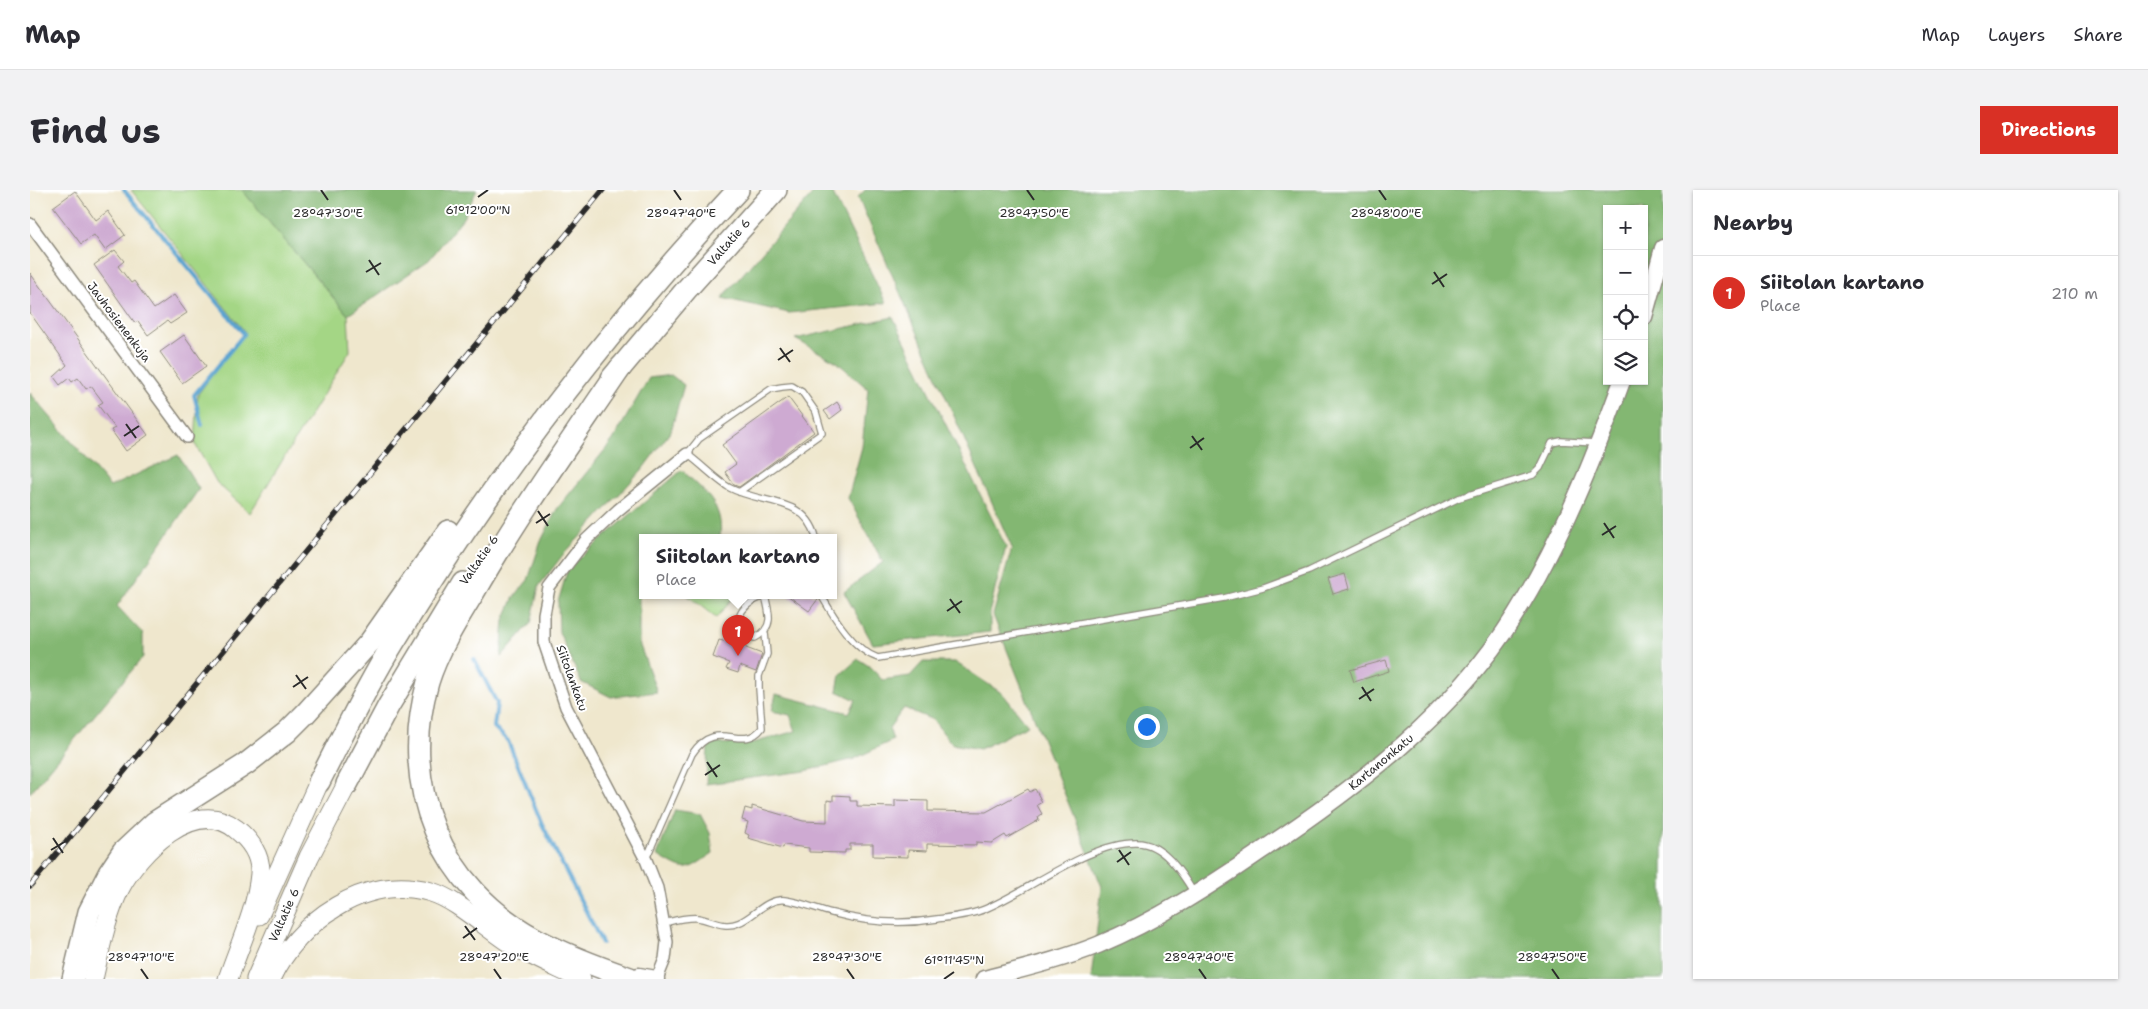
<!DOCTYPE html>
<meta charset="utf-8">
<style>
body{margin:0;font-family:"Shantell Sans",sans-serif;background:#f2f2f3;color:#2b2b33}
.controls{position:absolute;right:15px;top:15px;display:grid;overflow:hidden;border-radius:0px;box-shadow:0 1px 4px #0004}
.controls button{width:45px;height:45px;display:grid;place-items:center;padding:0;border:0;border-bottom:1px solid #e1e1e2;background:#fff;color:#2b2b33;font:25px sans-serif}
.you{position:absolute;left:1116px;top:536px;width:18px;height:18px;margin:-12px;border:4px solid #fff;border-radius:50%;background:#1a73e8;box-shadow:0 0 0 8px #1a73e833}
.badge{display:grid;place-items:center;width:32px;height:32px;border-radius:50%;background:#d93025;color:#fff;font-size:16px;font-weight:700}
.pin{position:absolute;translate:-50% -41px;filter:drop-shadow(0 1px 2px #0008)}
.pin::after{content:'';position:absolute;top:26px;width:18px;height:15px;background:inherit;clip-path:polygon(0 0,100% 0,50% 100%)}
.popup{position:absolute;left:609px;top:344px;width:198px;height:65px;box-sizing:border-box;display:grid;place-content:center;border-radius:0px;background:#fff;filter:drop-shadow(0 1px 4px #0005);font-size:16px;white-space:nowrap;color:#7c7c81}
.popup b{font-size:19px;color:#2b2b33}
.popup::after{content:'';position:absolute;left:50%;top:100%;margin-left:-10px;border:10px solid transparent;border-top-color:#fff}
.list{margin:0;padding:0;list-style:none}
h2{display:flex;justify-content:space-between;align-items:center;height:65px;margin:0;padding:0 20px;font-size:21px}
h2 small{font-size:16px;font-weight:400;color:#7c7c81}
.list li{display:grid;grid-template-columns:32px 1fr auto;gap:15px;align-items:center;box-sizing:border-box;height:75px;padding:0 20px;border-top:1px solid #e1e1e2}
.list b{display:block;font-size:19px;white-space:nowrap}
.list p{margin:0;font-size:16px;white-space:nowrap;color:#7c7c81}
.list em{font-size:16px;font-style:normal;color:#7c7c81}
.icon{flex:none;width:28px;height:28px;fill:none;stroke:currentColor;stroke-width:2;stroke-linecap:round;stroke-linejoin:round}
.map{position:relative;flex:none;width:1633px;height:789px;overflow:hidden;border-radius:0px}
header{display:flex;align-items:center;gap:30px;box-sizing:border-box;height:70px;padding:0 25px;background:#fff;border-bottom:1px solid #e1e1e2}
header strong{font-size:24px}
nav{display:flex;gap:28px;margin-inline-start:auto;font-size:18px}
.intro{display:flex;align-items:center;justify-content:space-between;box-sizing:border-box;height:120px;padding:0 30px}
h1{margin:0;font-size:35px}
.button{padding:12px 22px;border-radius:0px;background:#d93025;color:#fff;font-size:18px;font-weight:700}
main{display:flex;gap:30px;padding:0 30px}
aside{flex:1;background:#fff;border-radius:0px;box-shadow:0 1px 4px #0004}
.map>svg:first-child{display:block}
.green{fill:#a4d685;stroke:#688058}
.forest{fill:#83b772;stroke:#57714e;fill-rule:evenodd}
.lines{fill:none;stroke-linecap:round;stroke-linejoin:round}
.stream{stroke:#58a3d0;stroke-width:4}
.building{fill:#ceaad2}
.service-casing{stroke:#8d897c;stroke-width:8}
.minor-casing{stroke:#8d897c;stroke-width:14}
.secondary-casing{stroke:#8d897c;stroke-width:19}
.trunk-casing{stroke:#8d897c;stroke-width:21}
.motorway-casing{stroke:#8d897c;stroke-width:24}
.service{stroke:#fff;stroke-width:5.5}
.minor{stroke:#fff;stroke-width:11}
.secondary{stroke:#fff;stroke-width:16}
.trunk{stroke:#fff;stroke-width:19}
.motorway{stroke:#fff;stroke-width:21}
.rail-casing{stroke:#2b2b2b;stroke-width:5.5}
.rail{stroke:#fff;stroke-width:4;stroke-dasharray:11;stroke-linecap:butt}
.ticks{fill:none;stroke:#2b2b2b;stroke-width:2}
.labels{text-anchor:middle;stroke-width:4;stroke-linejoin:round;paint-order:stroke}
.street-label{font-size:12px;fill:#2b2b2b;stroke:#fff}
.ticks-label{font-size:12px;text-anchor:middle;fill:#2b2b2b;stroke:#fff;stroke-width:4;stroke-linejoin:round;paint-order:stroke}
</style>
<header>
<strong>Map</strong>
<nav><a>Map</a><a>Layers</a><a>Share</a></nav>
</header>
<div class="intro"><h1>Find us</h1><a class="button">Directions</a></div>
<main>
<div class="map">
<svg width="1633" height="789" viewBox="0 0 1633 789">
<rect width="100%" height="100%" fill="#fff"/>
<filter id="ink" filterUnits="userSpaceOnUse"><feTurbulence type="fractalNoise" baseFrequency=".02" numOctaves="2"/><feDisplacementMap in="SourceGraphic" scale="10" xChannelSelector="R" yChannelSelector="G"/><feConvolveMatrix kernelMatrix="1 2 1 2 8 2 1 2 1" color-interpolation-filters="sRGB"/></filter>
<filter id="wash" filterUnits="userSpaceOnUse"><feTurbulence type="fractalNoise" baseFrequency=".0096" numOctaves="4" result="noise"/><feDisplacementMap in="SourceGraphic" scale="20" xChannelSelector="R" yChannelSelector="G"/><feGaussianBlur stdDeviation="1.12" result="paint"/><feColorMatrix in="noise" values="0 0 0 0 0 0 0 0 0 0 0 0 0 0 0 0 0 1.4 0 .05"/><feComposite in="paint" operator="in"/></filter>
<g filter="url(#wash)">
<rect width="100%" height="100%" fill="#efe7cd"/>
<!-- green -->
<g class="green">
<polygon points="101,0 212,0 318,125 320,161 220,323 187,293 165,254 168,204 215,142"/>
<polygon points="657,405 706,405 686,428"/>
</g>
<!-- forest -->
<g class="forest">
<polygon points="212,0 447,0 433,28 399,70 318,125"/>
<polygon points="786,0 801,0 856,113 759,123 692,108"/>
<path d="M835,0H1633V789H1061L1072,697L963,425L982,358L828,7ZM1577,19H1614V191H1577Z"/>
<polygon points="863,127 976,357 960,419 960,442 843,454 814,402 853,372 818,308 832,257 838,199 807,172 765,149"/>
<polygon points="641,185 654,195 641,241 611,281 532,366 509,396 501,433 471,467 474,430 484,407 498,390 511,351 527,319 583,250 619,188"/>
<polygon points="0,203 80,297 148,265 169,299 87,416 113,444 113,467 0,603"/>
<path d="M652,280C674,302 694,314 690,347H613V399L609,408V453L627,502L581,507L551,492L529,442L528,412L538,378Z"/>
<polygon points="828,469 842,478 852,490 880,486 893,472 925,472 973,504 998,535 950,559 922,554 903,530 874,518 859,538 863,550 824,569 775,581 676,594 678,553 719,554 766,541 760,525 742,521 746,504 819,523 826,510 807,501 810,485"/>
<path d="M645,620L670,624L680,643L683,663C655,682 657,684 627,665Z"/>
</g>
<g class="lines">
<!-- stream -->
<g class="stream">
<polyline points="94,0 214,144 164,205 172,235"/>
<polyline points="444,469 467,513 464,537 478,551 512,634 572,753"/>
</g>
</g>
<g id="blocks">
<!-- building -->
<g class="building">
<polygon points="45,1 66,30 78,21 95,45 75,60 64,45 51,54 23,17"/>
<polygon points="85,60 94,71 88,76 101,93 104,91 124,119 144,105 157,123 140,134 137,131 118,145 108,131 105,133 64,75"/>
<polygon points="0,83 118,245 96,261 81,240 85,238 68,215 73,212 61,196 56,199 48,188 42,192 39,188 30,195 24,187 37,175 0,123"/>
<polygon points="154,145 176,176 152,193 130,162"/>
<polygon points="758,207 784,242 709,297 704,295 695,282 706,274 692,255"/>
<polygon points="807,212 812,220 800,229 794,221"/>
<polygon points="1315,384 1319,399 1303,404 1298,389"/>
<polygon points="757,405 786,405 788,409 779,421"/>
<polygon points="699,445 711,449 710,454 716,457 716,458 732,464 726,482 710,476 708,483 696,479 699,473 683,467 689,450 697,452"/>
<polygon points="1356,470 1359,481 1324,492 1320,480"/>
<polygon points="998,599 1000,602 1005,599 1012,612 1007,615 1012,624 1008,627 1009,630 977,648 975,645 962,653 946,652 946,655 897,654 897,661 878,660 878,667 843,666 843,654 820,654 820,660 815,660 815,663 779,662 779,658 754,655 753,658 718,648 719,645 715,643 718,632 712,630 715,618 722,620 722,616 773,631 797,632 797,610 803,611 803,605 820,606 820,611 827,611 827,616 865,617 865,610 898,611 898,621 956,622"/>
</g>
</g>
</g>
<g filter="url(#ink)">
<use href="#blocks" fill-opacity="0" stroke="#8d897c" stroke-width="1"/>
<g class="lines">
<!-- service casing -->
<g class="service-casing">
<g id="service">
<path d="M709,302L792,243L786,222L772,202L762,196L752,197L741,199L669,249L657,264C670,273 687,291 700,298C732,315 775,306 786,347"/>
<path d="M791,405C804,427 823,460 848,468L1194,408L1233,398L1279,381L1429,308L1503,285L1510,278L1522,253L1531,251L1566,253"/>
<path d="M735,406C740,424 744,438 725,448C703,444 704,422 723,411C727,409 733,407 738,405"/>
<path d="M616,669L662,564C687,526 712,564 732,538L729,498V486L737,464L735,443"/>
<path d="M634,733C646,730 656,727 668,728C681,730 694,739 708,733C724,727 736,708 755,710C771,712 786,719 802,723C835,732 873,735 907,729C922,727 941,725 955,719C1000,700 1060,652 1107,653C1133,653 1152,683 1164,703"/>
</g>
</g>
<!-- minor casing -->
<g class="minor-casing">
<g id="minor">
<polyline points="0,34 157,247"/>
<polyline points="627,789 635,769 637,752 627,698 616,670 536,517 514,452 514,424 519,398 556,350 588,320 657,264"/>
</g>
</g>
<!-- secondary casing -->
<g class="secondary-casing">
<g id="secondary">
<polyline points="1614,127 1633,58"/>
<polyline points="598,789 609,786 626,789"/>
<path d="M954,789C992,779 1031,770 1068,755C1126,731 1180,696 1231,661C1327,597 1423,525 1485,425C1530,353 1563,271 1592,191"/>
</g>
</g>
<!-- trunk casing -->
<g class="trunk-casing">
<g id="trunk">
<polyline points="229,725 289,592"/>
<path d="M63,789C70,759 76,726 90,698C108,663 165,605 206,639C220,650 231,666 230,684C227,719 209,756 198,789"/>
<polyline points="226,789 279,667 317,594"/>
<path d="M241,789C268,731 335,683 401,702C426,709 460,741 483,755C505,768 529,778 551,789"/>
</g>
</g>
<!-- motorway casing -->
<g class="motorway-casing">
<g id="motorway">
<path d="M591,177C541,251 489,324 444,402C427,430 408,460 398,492C368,596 411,698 506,749C536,765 568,777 600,788"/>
<polyline points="582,188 656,100 746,0"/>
<path d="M289,592C313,545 336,497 364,452C462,290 578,139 708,0"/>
<polyline points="317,594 359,515 433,393"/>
<polyline points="43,789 59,722 79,683 93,662 125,632 216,574 257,542 275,524 340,452 418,341"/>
</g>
</g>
<!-- service -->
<use href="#service" class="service"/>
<!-- minor -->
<use href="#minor" class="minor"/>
<!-- secondary -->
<use href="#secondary" class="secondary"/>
<!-- trunk -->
<use href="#trunk" class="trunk"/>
<!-- motorway -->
<use href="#motorway" class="motorway"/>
<!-- rail casing -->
<g class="rail-casing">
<polyline id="rail" points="0,696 573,0"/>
</g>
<!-- rail -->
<use href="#rail" class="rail"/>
</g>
</g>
<!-- ticks -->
<path class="ticks" d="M291,0L298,10M644,0L651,10M997,0L1004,10M1349,0L1356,10M448,7L458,0M339,70L349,85M336,82L351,73M1404,82L1414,97M1402,94L1417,84M750,158L760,172M748,170L763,160M96,234L106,248M94,246L109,236M1162,246L1172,260M1160,258L1174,248M508,321L518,336M506,333L520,324M1574,333L1584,348M1572,345L1586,336M920,409L930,423M917,421L932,411M266,485L276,499M263,497L278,487M1332,497L1341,511M1329,509L1344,499M677,572L687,587M675,585L690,575M23,648L33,663M21,660L36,651M1089,660L1099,675M1087,672L1101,662M435,736L445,750M433,748L447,738M111,779L118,789M464,779L471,789M817,779L824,789M1169,779L1176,789M1522,779L1529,789M914,789L924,782"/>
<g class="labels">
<!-- street labels -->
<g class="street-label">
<text transform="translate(699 52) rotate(-49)" y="4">Valtatie 6</text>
<text transform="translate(89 132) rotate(53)" y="4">Jauhosienenkuja</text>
<text transform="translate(449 370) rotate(-55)" y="4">Valtatie 6</text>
<text transform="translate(542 488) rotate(70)" y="4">Siitolankatu</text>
<text transform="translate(1351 572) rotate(-40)" y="4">Kartanonkatu</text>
<text transform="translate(254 725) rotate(-66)" y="4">Valtatie 6</text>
</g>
</g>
<g class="ticks-label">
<text x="448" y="24">61°12'00"N</text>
<text x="298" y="27">28°47'30"E</text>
<text x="651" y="27">28°47'40"E</text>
<text x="1004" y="27">28°47'50"E</text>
<text x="1356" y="27">28°48'00"E</text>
<text x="111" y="771">28°47'10"E</text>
<text x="464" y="771">28°47'20"E</text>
<text x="817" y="771">28°47'30"E</text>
<text x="1169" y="771">28°47'40"E</text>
<text x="1522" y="771">28°47'50"E</text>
<text x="924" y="774">61°11'45"N</text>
</g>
</svg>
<div class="controls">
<button>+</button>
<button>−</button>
<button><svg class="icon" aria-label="locate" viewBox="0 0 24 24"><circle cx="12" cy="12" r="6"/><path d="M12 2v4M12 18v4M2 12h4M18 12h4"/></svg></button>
<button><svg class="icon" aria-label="layers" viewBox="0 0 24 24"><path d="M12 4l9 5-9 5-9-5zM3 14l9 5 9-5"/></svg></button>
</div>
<div class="you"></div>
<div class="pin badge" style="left:708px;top:466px">1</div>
<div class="popup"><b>Siitolan kartano</b>Place</div>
</div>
<aside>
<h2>Nearby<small></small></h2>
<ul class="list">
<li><span class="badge">1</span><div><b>Siitolan kartano</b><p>Place</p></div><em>210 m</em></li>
</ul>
</aside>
</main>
